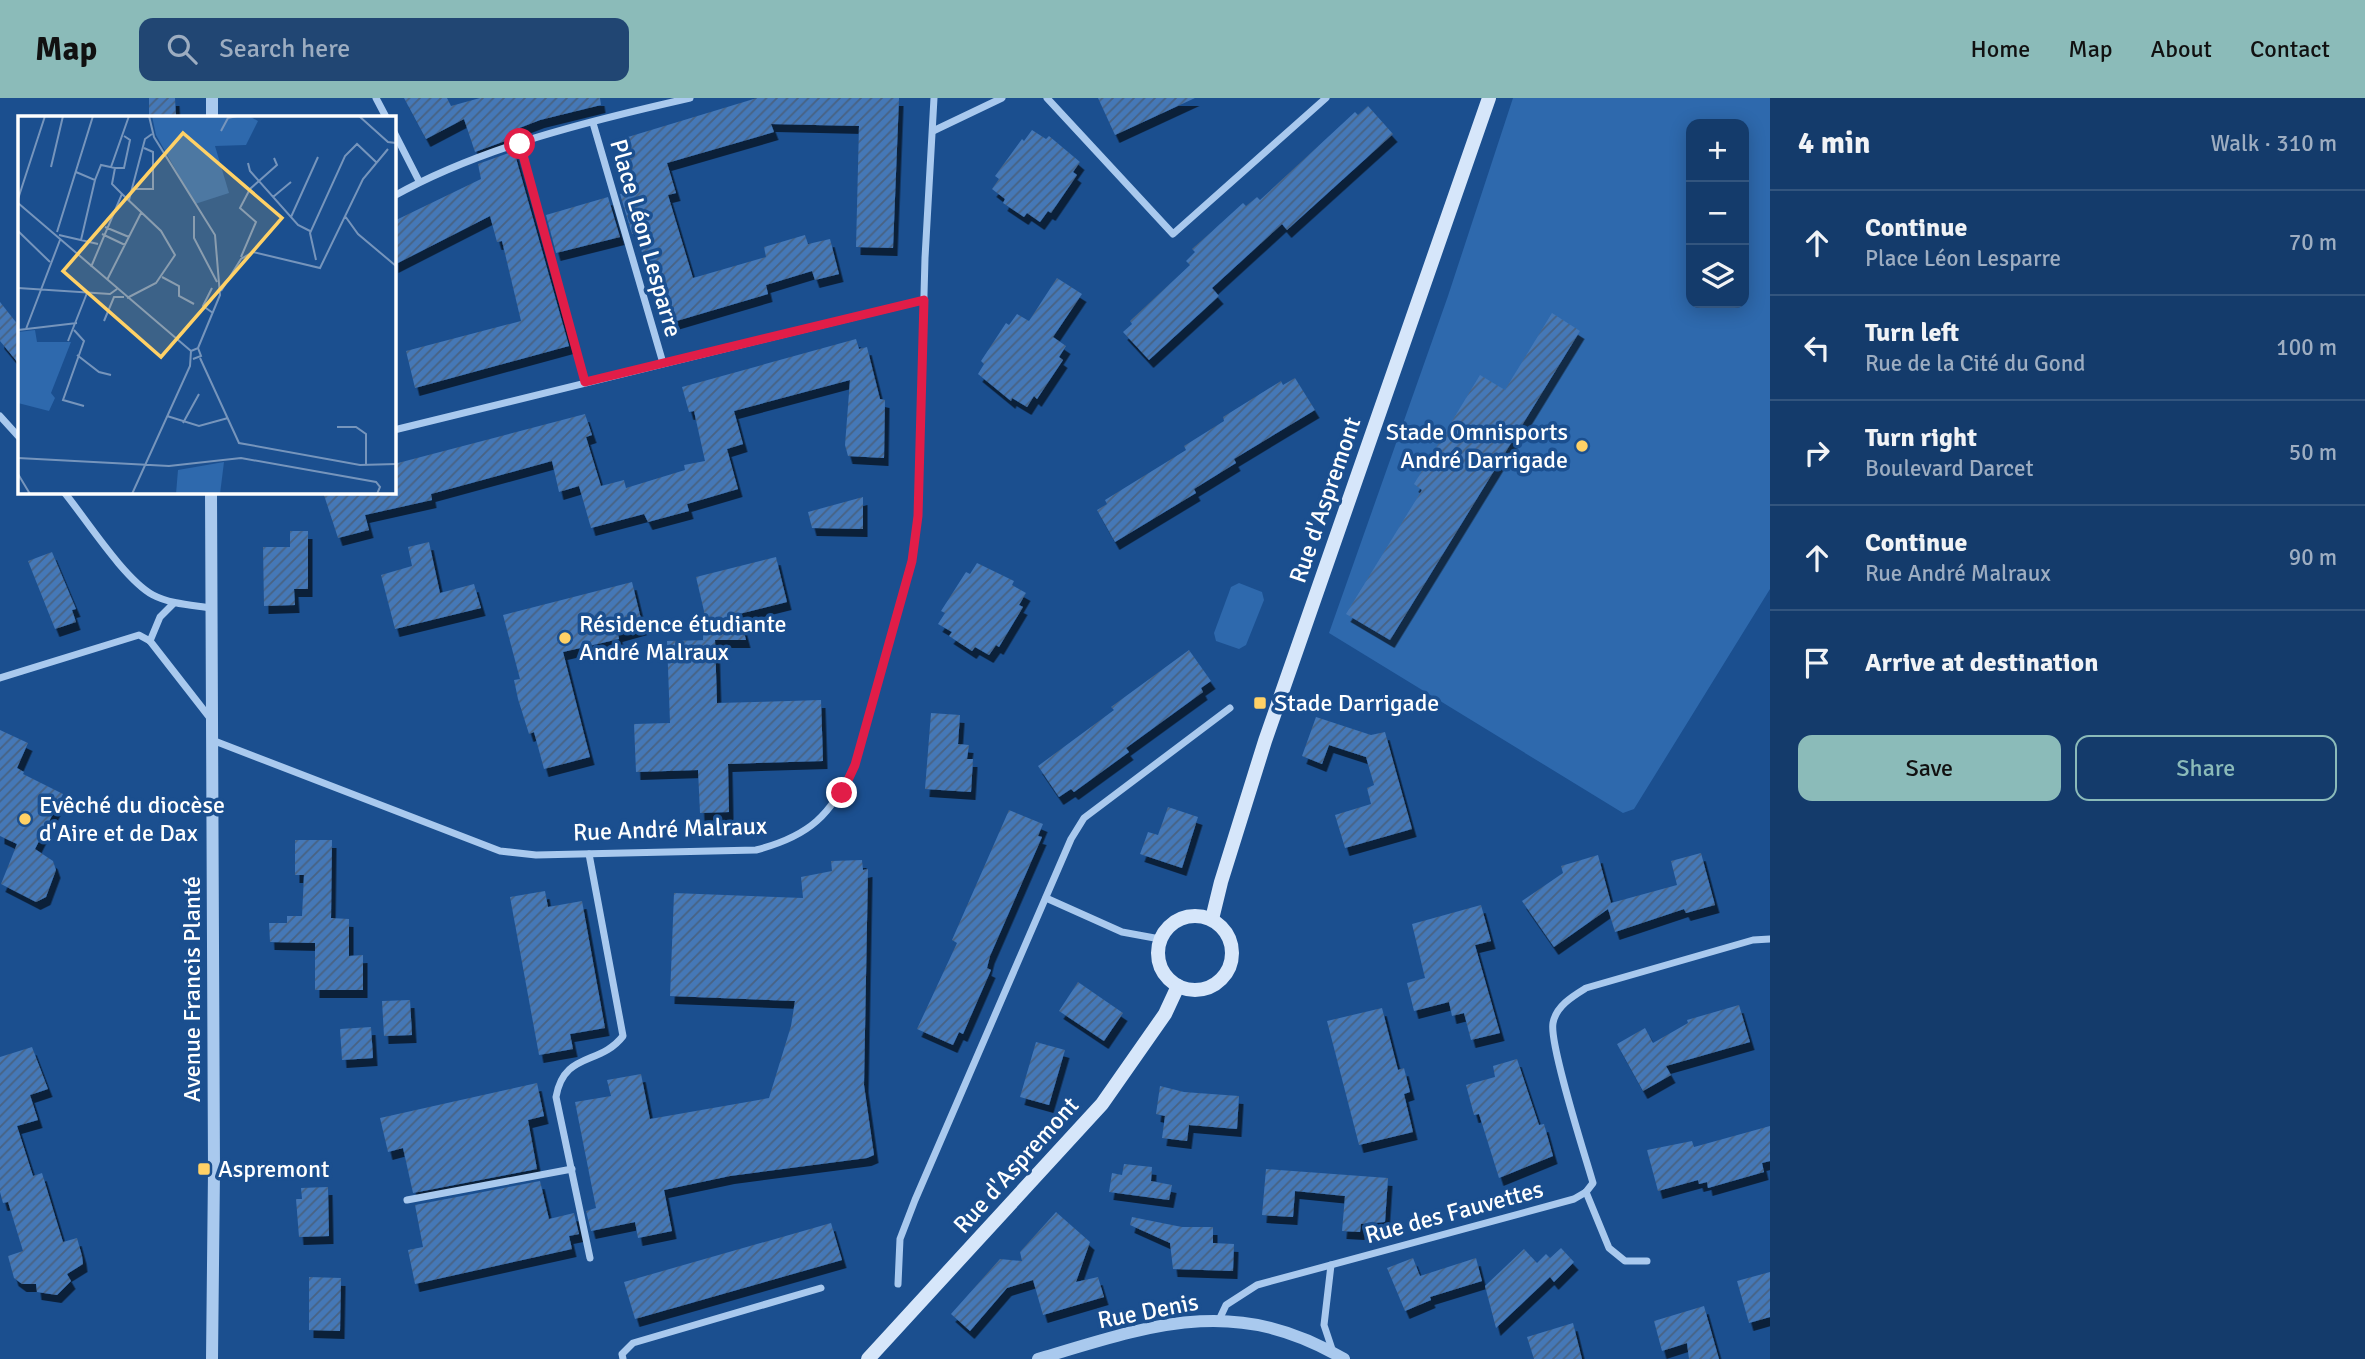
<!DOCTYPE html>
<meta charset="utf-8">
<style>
body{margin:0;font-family:Signika,sans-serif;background:#214673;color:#f1f3f6}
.controls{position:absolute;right:21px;top:21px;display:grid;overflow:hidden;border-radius:14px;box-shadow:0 4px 18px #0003}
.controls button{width:63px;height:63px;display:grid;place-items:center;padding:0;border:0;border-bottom:2px solid #33557e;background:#143b6b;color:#f1f3f6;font:35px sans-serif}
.stop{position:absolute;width:21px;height:21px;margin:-16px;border:5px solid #e11d48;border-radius:50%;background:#fff}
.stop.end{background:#e11d48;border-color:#fff;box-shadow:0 2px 7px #0008}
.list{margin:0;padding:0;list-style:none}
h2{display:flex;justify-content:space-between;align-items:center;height:91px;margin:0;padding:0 28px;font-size:30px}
h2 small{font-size:23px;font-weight:400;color:#9dadc1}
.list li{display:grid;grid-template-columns:46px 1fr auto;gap:21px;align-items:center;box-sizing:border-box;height:105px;padding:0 28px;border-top:2px solid #33557e}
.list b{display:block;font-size:26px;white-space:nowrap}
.list p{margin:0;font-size:23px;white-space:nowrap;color:#9dadc1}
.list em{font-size:23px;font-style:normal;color:#9dadc1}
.actions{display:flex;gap:14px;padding:21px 28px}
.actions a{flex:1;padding:16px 0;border:2px solid #8bbbb9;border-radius:14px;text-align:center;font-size:24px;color:#8bbbb9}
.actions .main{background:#8bbbb9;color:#111}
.icon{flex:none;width:38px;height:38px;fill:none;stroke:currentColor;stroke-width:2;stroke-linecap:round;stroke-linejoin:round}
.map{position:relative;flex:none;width:1770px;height:1261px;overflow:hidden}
header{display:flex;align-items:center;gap:42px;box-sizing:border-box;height:98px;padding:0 35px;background:#8bbbb9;color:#111}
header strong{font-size:33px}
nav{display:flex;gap:38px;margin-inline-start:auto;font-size:24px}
.search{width:490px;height:63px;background:#214673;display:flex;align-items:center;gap:18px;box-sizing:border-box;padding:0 24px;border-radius:14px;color:#9dadc1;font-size:26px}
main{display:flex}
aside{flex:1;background:#143b6b}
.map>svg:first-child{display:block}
.green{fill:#2e69ad;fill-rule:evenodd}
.building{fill:url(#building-hatch);filter:url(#shadow)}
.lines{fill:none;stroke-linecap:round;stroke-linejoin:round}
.minor{stroke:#a9c9ee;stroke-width:7}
.tertiary{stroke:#a9c9ee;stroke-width:12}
.secondary{stroke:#d6e6fa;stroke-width:14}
.route{stroke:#e11d48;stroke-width:9}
.poi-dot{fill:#ffd166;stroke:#1b4f8f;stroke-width:2.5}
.labels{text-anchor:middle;stroke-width:7;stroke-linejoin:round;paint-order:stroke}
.street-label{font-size:24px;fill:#fff;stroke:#1b4f8f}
.poi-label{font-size:24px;fill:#fff;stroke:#1b4f8f;text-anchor:start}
.inset-road{fill:none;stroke:#7695bc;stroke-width:2}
.view{fill:#ffd166;fill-opacity:0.15;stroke:#ffd166;stroke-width:3.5}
.inset-edge{fill:none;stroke:#fff;stroke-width:3.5}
</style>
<header>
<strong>Map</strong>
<div class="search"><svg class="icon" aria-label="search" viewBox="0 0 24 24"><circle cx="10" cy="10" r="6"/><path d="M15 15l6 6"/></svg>Search here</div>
<nav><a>Home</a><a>Map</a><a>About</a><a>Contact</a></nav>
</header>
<main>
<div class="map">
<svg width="1770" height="1261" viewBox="0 0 1770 1261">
<defs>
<pattern id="building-hatch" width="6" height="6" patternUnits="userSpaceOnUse" patternTransform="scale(1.75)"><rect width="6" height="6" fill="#4478b7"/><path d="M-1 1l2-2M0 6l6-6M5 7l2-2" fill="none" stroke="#486282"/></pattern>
<filter id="shadow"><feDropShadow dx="4.5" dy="8" stdDeviation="0" flood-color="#0009"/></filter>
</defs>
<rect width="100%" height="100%" fill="#1b4f8f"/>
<!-- green -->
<g class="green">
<path d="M1513,0H1770V491L1634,711L1623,715L1329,535L1448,198ZM1691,26H1744V205H1691Z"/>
<polygon points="1239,485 1262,494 1264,502 1246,547 1239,551 1216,543 1214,535 1231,489"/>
</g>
<!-- building -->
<g class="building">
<polygon points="149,0 175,0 176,19 149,19"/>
<polygon points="404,0 447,0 451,8 480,0 600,0 601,7 540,22 509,34 511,41 475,54 464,21 426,41"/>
<polygon points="757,0 899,0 893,150 856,149 859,28 771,26 774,34 667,65 676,95 668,97 693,180 766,159 764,149 805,137 808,146 830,141 839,176 815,182 812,173 766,187 768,196 663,227 636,134 632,136 620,96 632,93 618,42"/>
<polygon points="1098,0 1195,0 1115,37"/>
<polygon points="1368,8 1393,36 1287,132 1282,126 1212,190 1219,198 1149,262 1123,234 1132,226 1130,223 1190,167 1186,163 1195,154 1192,151 1209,136 1243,105 1246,108 1257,99 1260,102 1355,14 1358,17"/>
<polygon points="1032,32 1046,41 1049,38 1080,64 1073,74 1077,77 1051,115 1048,113 1040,124 1027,115 1024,119 1003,105 1005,101 992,91 999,81 995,78 1022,41 1024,43"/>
<polygon points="514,53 569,248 415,290 406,253 521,223 502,143 497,144 490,118 394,167 394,123 481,81 478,66"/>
<polygon points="608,99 620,139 556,155 546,117"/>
<polygon points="1057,180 1082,196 1053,239 1066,248 1059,259 1063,262 1037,301 1034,298 1027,309 1012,300 1011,303 978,276 984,266 981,263 1006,225 1009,227 1017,216 1029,223"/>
<polygon points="0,204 19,228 19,266 0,243"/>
<polygon points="1552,215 1580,233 1390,542 1346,516 1422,392 1414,386 1480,277 1505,292"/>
<polygon points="856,241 859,251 867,249 880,301 885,302 884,360 848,358 845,347 850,282 734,313 743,346 727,351 738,391 687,406 689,413 648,424 644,416 591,430 579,388 559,394 552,363 431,396 432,402 365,417 369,432 338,440 323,394 394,394 394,366 585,316 592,337 586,339 601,388 624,382 626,390 685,372 684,367 705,363 694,313 689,314 682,289"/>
<polygon points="1295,280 1315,312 1234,361 1236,365 1194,391 1196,395 1115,444 1097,412 1107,406 1105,402 1186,352 1184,348 1224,323 1223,319 1281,283 1283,287"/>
<polygon points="863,399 863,431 812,430 808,414"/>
<polygon points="290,433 308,433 308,491 294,491 295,507 264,508 263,449 290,449"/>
<polygon points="429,444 440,495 474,486 481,510 395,531 381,477 412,468 408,449"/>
<polygon points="52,454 76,511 72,512 76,524 55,531 28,463"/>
<polygon points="776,459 787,504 739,516 746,542 715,542 717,605 821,602 823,663 728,666 729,714 700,715 698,672 636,674 634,626 670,625 667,543 712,542 703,542 704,513 696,479"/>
<polygon points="977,465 1014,483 1012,487 1026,495 1019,507 1023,509 999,549 996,547 989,557 975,549 972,553 949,538 952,534 938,526 945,515 941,513 966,474 970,476"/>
<polygon points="632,484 643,529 618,536 619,541 563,554 590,659 544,671 534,634 529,636 518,601 514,582 520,581 503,517"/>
<polygon points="1189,552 1211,583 1201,590 1203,594 1126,650 1129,654 1074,694 1071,691 1059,699 1038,668 1114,612 1111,609"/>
<polygon points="931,615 960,617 958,646 969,647 967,661 973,661 971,694 925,691"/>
<polygon points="1316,619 1371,637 1385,634 1412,731 1345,750 1335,717 1371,706 1367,690 1374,687 1366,659 1329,647 1322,666 1302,658"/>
<polygon points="0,632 28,645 17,670 24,674 23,676 63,696 35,751 53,763 56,772 46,799 36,804 1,786 17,746 0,738"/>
<polygon points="1168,709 1198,719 1182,770 1140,756 1148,734 1158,737"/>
<polygon points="1009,712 1043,726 1038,738 1042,739 990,858 987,870 991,872 963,936 959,934 953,947 917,931 957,845 952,842"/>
<polygon points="295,742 332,742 331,820 349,821 349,858 363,857 363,892 315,892 315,845 270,844 269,825 287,825 287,818 302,818 304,777 295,777"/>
<polygon points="1701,755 1715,807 1686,815 1684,811 1615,834 1608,811 1554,849 1522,803 1563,775 1561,768 1598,757 1611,805 1677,787 1671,763"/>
<polygon points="862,762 863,772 868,771 864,987 874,1057 867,1060 730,1078 664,1092 672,1133 638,1140 635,1124 591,1133 586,1113 596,1110 575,1004 611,998 607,982 641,976 650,1021 769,1000 791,928 795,903 670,898 674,795 803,800 801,779 832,773 831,763"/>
<polygon points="545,793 548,809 582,803 605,930 570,936 573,951 539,957 510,799"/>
<polygon points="1481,807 1491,843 1475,847 1500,935 1471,942 1464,915 1452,918 1449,904 1414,913 1407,885 1425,880 1412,826"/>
<polygon points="1078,884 1123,915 1104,943 1059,913"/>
<polygon points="410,902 412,937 384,938 382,903"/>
<polygon points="1739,907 1750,944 1666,968 1671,977 1643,993 1617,946 1645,930 1653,945 1688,925 1687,922"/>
<polygon points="1382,910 1398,972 1404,970 1410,994 1404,996 1413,1034 1359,1047 1327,923"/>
<polygon points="371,929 373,960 342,962 340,931"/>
<polygon points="1036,944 1065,952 1049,1007 1020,999"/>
<polygon points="32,949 48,991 30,997 38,1022 17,1028 33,1078 42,1075 63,1144 77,1140 82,1158 83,1166 67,1176 71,1183 57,1197 37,1194 36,1186 22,1186 14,1180 8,1158 23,1153 8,1104 3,1105 0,1094 0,959"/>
<polygon points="1517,961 1539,1027 1544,1026 1553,1058 1499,1080 1479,1016 1474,1017 1466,987 1495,979 1493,968"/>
<polygon points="537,985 544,1018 528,1022 537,1071 413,1095 403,1050 388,1054 380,1020"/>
<polygon points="1160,988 1184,994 1239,998 1237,1031 1189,1027 1187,1043 1162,1040 1165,1018 1156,1016"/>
<polygon points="1770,1028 1770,1063 1762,1065 1764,1074 1708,1090 1707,1084 1699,1086 1698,1082 1658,1093 1647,1052 1692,1043 1694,1049"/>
<polygon points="1124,1066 1152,1069 1151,1083 1172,1087 1169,1102 1109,1094 1112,1075 1122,1077"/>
<polygon points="1266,1071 1388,1080 1385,1124 1361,1126 1360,1134 1342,1133 1345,1098 1295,1093 1293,1119 1262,1117"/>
<polygon points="540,1083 549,1121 574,1115 579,1136 569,1138 572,1151 415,1186 408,1152 423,1149 415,1107"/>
<polygon points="328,1089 329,1138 299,1139 296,1101 302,1101 301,1090"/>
<polygon points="1056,1114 1090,1144 1076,1184 1098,1179 1104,1199 1043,1217 1033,1182 1007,1190 970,1233 951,1216 1000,1161 1022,1163 1020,1154"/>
<polygon points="1132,1119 1182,1129 1213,1129 1213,1145 1234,1146 1233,1173 1173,1171 1170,1145 1130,1127"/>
<polygon points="831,1125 842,1162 635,1221 624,1184"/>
<polygon points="1561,1150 1574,1164 1554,1184 1550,1179 1496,1230 1485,1188 1524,1151 1537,1165 1546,1156 1550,1160"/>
<polygon points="1413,1160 1420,1178 1476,1160 1482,1183 1430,1199 1431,1202 1405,1213 1387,1170"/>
<polygon points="1770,1174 1770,1219 1749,1225 1737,1183"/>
<polygon points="309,1179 341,1180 340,1233 309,1232"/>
<polygon points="1704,1208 1719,1261 1689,1261 1687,1245 1662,1253 1654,1223"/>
<polygon points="1573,1225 1582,1261 1534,1261 1527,1239"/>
</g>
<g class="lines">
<!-- minor -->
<g class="minor">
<polyline points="376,0 386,19"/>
<polyline points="1047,0 1173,136 1326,0"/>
<polyline points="593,25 663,265"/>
<polyline points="933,33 1002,0"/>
<polyline points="394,34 419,83"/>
<polyline points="520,46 585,284"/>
<path d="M394,98C481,49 593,22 690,0"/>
<polyline points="0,318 19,339"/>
<polyline points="394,332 924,202"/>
<path d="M64,394C86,421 124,481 153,497C170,506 192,507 211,510"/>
<polyline points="150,543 160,519 174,505"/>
<polyline points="0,580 139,537 150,543 210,620"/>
<path d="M212,642L500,753L536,757L756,752C810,738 831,717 855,667L912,462L918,418L925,160L934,0"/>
<path d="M589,756L623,938C600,968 564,953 556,999L590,1160"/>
<polyline points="1046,800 1122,834 1160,841"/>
<polyline points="1586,1094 1609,1150 1625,1163 1647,1163"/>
<polyline points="407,1102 572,1071"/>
<polyline points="1331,1167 1324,1227 1333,1254"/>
<polyline points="898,1186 900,1141 915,1102 1071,741 1084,720 1230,610"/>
<path d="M1219,1222L1226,1207L1257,1187L1574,1101L1586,1094L1593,1085C1585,1057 1549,946 1553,925C1556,908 1573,898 1586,890L1753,842L1770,841"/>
<polyline points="623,1261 622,1256 633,1245 821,1190"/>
</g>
<!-- tertiary -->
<g class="tertiary">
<polyline points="212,0 212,19"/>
<polyline points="211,394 214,1073 212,1261"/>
<path d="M1038,1261C1151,1227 1235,1196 1344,1261"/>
</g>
<!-- secondary -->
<g class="secondary">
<circle cx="1195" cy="855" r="37"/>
<polyline points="1212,821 1221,784 1265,643 1489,0"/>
<polyline points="868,1261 1102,1006 1165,916 1178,888"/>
</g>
</g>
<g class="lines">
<!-- route -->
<polyline class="route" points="520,46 585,284 924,202 918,418 912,463 855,667 842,695"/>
</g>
<!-- markers -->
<g class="poi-dot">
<circle cx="1582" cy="348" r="7"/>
<circle cx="565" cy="540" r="7"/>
<rect x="1253" y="598" width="14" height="14" rx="3.5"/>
<circle cx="25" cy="721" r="7"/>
<rect x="197" y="1064" width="14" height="14" rx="3.5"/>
</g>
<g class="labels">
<!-- street labels -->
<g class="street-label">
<text transform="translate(646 140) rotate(74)" y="8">Place Léon Lesparre</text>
<text transform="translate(1325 402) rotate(-71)" y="8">Rue d'Aspremont</text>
<text transform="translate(670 731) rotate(-2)" y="8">Rue André Malraux</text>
<text transform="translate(192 891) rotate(-90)" y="8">Avenue Francis Planté</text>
<text transform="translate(1016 1067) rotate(-48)" y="8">Rue d'Aspremont</text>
<text transform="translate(1454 1114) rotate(-15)" y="8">Rue des Fauvettes</text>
<text transform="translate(1148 1213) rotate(-11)" y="8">Rue Denis</text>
</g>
<!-- poi labels -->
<g class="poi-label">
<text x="1568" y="342" text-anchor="end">Stade Omnisports<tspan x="1568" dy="28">André Darrigade</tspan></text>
<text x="579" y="534">Résidence étudiante<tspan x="579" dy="28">André Malraux</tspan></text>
<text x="1274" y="613">Stade Darrigade</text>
<text x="39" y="715">Evêché du diocèse<tspan x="39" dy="28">d'Aire et de Dax</tspan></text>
<text x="218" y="1079">Aspremont</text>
</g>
</g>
<!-- overview -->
<g transform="translate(18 18)">
<rect width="378" height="378" fill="#1b4f8f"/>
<path d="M134,0H231L240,5L228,29L197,30L211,77L177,88L138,19ZM17,214L19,226H53L33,277L37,282L31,295L0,287V216Z" fill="#2e69ad"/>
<path d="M206,346L202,378H158L160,354Z" fill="#2e69ad"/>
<path class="inset-road" d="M131,0L136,21L197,119L202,179L180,232M341,0L370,26L378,27M203,15L210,2L219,0M230,47L232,55L280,109L292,115M33,51L45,0M93,51L111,0M97,52H106L112,24L106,20M58,56L77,64L63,124M114,73H135V36L126,32M104,78L143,115L157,139L138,167L109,182M255,81L273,66M0,83L27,0M111,84L127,23L134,18M0,87L173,235M176,100V122L199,166M327,100L340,118L378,150M273,101L300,41M87,111L111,121M0,115L32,146M39,116L75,0M84,118L107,129M41,119L80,128M223,141L238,106L222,92L232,73L259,49L256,42M298,144L292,117L327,40L339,28L358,46M73,151L104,78L94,68L97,52L83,49L77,64M144,161L161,170V180L176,188M89,164L123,97M0,172L92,178L99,173M194,172L185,190L195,197M203,175L223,143L235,136L302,152L345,63L370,33M86,205L96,181H106M8,213L42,124M0,214L59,207M56,214L66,225L45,284L66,290M50,225L69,177M59,239L81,256L93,259M182,242L221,327L342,349L378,348M149,300L181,310L210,302M165,307L181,278M319,311H338L348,318V349M0,342L151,350L223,342L358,366L362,371L359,378M0,358L12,378M114,378L172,250L173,235L180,232L183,240L175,243"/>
<path class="view" d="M165,17L264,102L143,241L45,155Z"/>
<rect width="378" height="378" class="inset-edge"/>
</g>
</svg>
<div class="controls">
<button>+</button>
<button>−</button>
<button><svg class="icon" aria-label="layers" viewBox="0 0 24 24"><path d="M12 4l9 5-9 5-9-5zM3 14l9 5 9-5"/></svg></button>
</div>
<div class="stop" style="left:520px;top:46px"></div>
<div class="stop end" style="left:842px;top:695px"></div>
</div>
<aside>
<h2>4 min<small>Walk · 310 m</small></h2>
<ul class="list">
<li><svg class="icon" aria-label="ahead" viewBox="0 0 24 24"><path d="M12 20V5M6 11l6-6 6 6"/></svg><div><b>Continue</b><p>Place Léon Lesparre</p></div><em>70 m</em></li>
<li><svg class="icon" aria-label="left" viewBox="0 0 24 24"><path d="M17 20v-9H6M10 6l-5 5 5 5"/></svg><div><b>Turn left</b><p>Rue de la Cité du Gond</p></div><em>100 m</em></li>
<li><svg class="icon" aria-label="right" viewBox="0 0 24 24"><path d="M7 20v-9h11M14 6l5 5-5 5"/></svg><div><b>Turn right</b><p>Boulevard Darcet</p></div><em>50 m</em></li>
<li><svg class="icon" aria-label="ahead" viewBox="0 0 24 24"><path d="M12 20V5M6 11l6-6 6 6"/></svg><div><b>Continue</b><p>Rue André Malraux</p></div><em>90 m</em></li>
<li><svg class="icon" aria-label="arrive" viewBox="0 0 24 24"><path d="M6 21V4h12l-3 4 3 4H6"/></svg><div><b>Arrive at destination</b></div></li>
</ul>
<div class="actions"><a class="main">Save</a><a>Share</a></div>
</aside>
</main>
